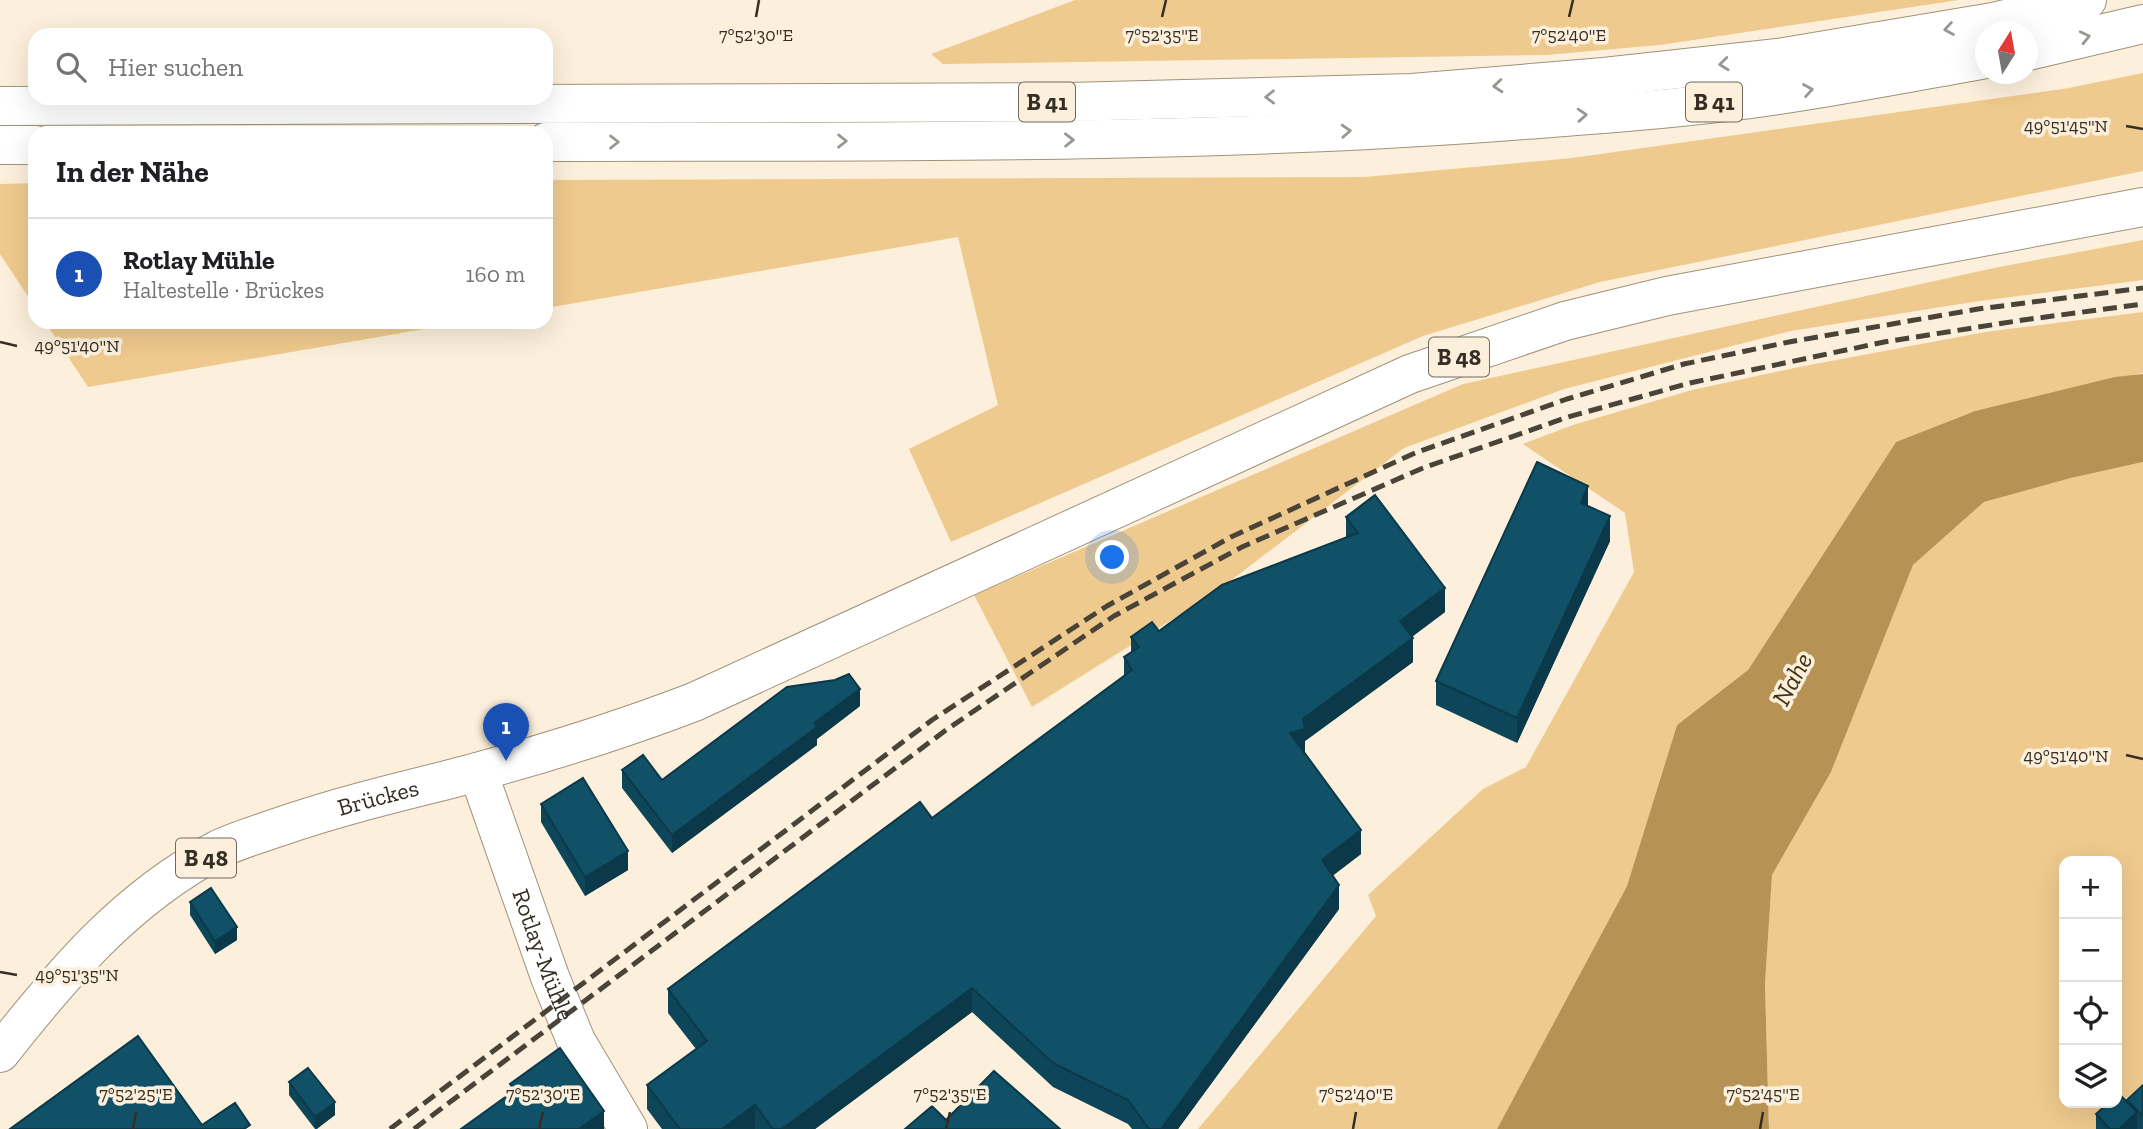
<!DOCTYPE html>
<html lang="de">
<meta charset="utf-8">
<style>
body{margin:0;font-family:"Zilla Slab",serif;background:#f2f2f2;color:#202124}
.controls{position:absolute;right:21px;bottom:21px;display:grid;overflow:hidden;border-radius:14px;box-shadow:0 7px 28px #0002}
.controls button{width:63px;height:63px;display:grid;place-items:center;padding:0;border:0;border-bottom:2px solid #e0e0e0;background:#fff;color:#202124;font:35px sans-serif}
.compass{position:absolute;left:1975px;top:21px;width:63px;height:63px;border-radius:50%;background:#fff;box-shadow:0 7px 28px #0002;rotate:11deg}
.you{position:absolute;left:1113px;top:558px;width:24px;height:24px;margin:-18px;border:5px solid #fff;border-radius:50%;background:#1a73e8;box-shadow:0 0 0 10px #1a73e833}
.badge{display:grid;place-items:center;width:46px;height:46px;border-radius:50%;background:#28657c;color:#fff;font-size:23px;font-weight:700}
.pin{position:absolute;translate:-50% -58px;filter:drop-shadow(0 2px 4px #0008)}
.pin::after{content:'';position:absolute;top:37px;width:24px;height:21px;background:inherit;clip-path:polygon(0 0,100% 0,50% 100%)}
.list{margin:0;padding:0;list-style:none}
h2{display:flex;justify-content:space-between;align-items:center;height:91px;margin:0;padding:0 28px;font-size:30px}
h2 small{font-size:23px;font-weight:400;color:#757577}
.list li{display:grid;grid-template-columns:46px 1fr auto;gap:21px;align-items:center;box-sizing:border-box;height:112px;padding:0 28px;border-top:2px solid #e0e0e0}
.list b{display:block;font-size:26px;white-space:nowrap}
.list p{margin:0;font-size:23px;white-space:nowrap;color:#757577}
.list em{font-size:23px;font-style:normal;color:#757577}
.icon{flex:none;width:38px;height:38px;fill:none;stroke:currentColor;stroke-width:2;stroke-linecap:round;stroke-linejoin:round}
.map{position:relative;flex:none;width:2143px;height:1129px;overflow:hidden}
.search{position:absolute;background:#fff;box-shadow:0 7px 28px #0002;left:28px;top:28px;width:525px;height:77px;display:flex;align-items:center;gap:18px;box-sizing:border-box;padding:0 24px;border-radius:21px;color:#757577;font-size:26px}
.panel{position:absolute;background:#fff;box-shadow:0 7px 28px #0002;left:28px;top:126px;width:525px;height:203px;border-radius:21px}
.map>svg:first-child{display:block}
.green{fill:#efca8e;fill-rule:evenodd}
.water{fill:#b69255}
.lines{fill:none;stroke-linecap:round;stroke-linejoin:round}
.minor-casing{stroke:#a0927a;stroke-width:40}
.major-casing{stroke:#a0927a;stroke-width:40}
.highway-casing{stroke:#a0927a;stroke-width:40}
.minor{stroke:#fff;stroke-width:38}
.major{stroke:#fff;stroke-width:38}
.highway{stroke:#fff;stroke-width:38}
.rail{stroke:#494338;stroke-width:5;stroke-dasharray:14 7;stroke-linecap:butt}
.wall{fill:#0e4659}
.shaded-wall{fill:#0b3949}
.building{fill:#105168;stroke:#0b3949;stroke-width:2}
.oneway{stroke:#9a9692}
.ticks{fill:none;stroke:#342e24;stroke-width:2.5}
.labels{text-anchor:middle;stroke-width:7;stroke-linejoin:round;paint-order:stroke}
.shield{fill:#fcf0dc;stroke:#70685b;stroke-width:2}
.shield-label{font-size:23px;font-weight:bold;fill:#342e24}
.street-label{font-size:24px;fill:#342e24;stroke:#fcf0dc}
.water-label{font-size:26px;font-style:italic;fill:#3f2f13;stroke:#fcf0dc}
.ticks-label{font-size:18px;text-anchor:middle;fill:#342e24;stroke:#fcf0dc;stroke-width:7;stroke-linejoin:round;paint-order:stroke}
</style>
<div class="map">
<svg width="2143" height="1129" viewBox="0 0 2143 1129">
<rect width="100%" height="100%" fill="#fcf0dc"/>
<!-- green -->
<g class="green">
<polygon points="1075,0 1959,0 1660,45 1547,55 943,64 931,54"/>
<polygon points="2143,73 2143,171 1600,282 1423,336 951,542 909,449 998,405 958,237 546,308 546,180 1364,177 1572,158 2063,89"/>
<polygon points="35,183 35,307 0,254 0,184"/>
<polygon points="2143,240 2143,280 1973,302 1791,331 1564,389 1404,448 1216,592 1032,707 974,595 1463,384 1994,268"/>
<polygon points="2143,312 2143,373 1975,411 1896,442 1748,670 1677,725 1627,886 1497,1129 1198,1129 1376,916 1368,895 1483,789 1526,767 1634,572 1625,513 1523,444 1573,425 1692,390 1799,367 1985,332"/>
<polygon points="45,322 465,322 88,387"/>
<path d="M2143,462V1129H1769L1765,984L1772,875L1831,772L1913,565L1984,502L2071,478ZM2064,861H2117V1103H2064Z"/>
</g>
<!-- water -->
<polygon class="water" points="2143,374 2143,462 2071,478 1984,502 1913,565 1831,772 1772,875 1765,984 1769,1129 1497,1129 1627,886 1677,725 1748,670 1896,442 1975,411 2115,377"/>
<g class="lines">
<!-- minor casing -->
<g class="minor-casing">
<g id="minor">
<path id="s1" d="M478,772L550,977L576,1041L628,1129"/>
</g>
</g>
<!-- major casing -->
<g class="major-casing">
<g id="major">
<path id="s2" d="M0,1053C64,972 126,898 219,849C238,840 259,834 279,827C334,808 390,794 447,780C531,758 613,733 694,702L1410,374L1565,321L1667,296L2143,207"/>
</g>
</g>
<!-- highway casing -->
<g class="highway-casing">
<g id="highway">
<polyline points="2028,51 2143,24"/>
<polyline points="0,106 1068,102 1412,93 1604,77 1778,58 1993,22 2087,0"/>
<path d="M546,142C868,141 1190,145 1511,121C1602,114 1695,108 1785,94C1852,84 1919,71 1986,59"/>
<polyline points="0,145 35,145"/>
</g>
</g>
<!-- minor -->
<use href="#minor" class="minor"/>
<!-- major -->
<use href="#major" class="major"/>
<!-- highway -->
<use href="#highway" class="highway"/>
<!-- rail -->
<g class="rail">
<polyline points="390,1129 932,720 1107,606 1231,537 1415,453 1567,399 1684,364 1789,342 1978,309 2143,288"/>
<polyline points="414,1129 946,730 1114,616 1242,547 1423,468 1568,417 1690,383 1884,342 2023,320 2143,304"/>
</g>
</g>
<!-- wall -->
<g class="wall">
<polygon points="1588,506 1610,541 1517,743 1436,705 1436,681"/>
<polygon points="1346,517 1445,612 1412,637 1413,662 1305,741 1305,754 1361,854 1333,875 1339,909 1178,1129 1132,1129 1128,1124 1053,1087 972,1012 815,1129 662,1129 647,1109 647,1085 696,1049 668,1013 668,989 932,818 1124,676 1124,657 1131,652 1131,637 1159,631 1346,538"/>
<polygon points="860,706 817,739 817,745 672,853 622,788 622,770 662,780"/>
<polygon points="541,804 628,870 585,896 541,822"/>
<polygon points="190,902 237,940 215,954 190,915"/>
<polygon points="289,1082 335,1115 317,1129 315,1129 289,1095"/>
<polygon points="510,1084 604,1129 510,1094"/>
<polygon points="2143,1085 2143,1129 2096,1129 2096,1114 2127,1102 2127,1100"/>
</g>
<!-- shaded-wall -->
<g class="shaded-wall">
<polygon points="1588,486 1588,511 1581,503"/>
<polygon points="1610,516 1610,541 1517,743 1517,718"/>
<polygon points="1445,588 1445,612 1400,645 1400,621"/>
<polygon points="1413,638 1413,662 1305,741 1305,754 1290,733 1303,719"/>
<polygon points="860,689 860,706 817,739 817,745 672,853 672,835 814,723"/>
<polygon points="1361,830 1361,854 1322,884 1322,860"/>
<polygon points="628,851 628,870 585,896 585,877"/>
<polygon points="1339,885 1339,909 1178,1129 1161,1129"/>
<polygon points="237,927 237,940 215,954 215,941"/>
<polygon points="972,988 972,1012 815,1129 782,1129"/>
<polygon points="335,1102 335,1115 315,1129 315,1117"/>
<polygon points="755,1105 755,1129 722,1129"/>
<polygon points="604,1111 604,1129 579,1129"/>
<polygon points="2137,1112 2137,1129 2119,1129"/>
</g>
<!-- building -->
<g class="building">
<polygon points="1537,462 1588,486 1581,503 1610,516 1517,718 1436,681"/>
<polygon points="1375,495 1445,588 1400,621 1413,638 1303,719 1305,729 1290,733 1361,830 1322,860 1339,885 1161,1129 1149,1129 1128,1100 1053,1063 972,988 782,1129 773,1129 755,1105 722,1129 680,1129 647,1085 707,1041 668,989 920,802 932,818 1132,670 1124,657 1139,647 1131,637 1152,622 1159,631 1222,585 1358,533 1346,517"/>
<polygon points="849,674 860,689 814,723 817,727 672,835 622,770 643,755 662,780 787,687 835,680"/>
<polygon points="583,778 628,851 585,877 541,804"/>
<polygon points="211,888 237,927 215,941 190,902"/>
<polygon points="138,1036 202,1125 235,1103 250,1125 244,1129 10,1129"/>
<polygon points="560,1048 604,1111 579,1129 461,1129 515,1090 510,1084"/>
<polygon points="308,1068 335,1102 315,1117 289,1082"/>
<polygon points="994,1071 1060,1129 905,1129 932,1106 946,1120"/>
<polygon points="2143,1085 2143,1116 2127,1100"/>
<polygon points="2118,1093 2137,1112 2119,1129 2110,1129 2096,1114 2108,1103 2117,1103 2117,1094"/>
</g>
<!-- one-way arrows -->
<defs><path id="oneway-chevron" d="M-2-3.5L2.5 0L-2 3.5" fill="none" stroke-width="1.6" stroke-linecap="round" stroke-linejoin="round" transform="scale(1.75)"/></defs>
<g class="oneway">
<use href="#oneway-chevron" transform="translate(1949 29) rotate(171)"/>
<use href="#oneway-chevron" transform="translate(2085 37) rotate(-13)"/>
<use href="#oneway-chevron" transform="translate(1724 64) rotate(174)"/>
<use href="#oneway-chevron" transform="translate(1498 86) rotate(175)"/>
<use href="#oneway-chevron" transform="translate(1808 90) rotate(-10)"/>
<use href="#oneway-chevron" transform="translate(1270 97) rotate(179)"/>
<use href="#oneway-chevron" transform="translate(1582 115) rotate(-4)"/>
<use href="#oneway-chevron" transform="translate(1346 131) rotate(-3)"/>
<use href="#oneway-chevron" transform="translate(1069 140) rotate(-1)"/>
<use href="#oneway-chevron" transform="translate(842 141)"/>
<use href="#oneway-chevron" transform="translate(614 142)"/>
</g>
<!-- ticks -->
<path class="ticks" d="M756,17L759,0M1162,17L1166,0M1569,17L1573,0M2126,126L2143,129M0,342L17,346M2126,755L2143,759M0,972L17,975M133,1129L136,1112M539,1129L543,1112M946,1129L950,1112M1353,1129L1356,1112M1760,1129L1763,1112"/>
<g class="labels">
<!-- shield labels -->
<g class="shield">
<rect x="1019" y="82.5" width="56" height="39" rx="5"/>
<rect x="1686" y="82.5" width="56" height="39" rx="5"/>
<rect x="1429" y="337.5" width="60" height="39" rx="5"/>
<rect x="176" y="838.5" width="60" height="39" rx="5"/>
</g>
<g class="shield-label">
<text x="1047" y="110">B 41</text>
<text x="1714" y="110">B 41</text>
<text x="1459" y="365">B 48</text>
<text x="206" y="866">B 48</text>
</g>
<!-- street labels -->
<g class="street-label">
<text dy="8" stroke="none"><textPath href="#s2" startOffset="469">Brückes</textPath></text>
<text dy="8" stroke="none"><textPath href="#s1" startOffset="194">Rotlay-Mühle</textPath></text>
</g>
<!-- water labels -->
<g class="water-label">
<text transform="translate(1792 679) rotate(-62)" y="9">Nahe</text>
</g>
</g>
<g class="ticks-label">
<text x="756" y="41">7°52'30"E</text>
<text x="1162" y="41">7°52'35"E</text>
<text x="1569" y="41">7°52'40"E</text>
<text x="2066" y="132">49°51'45"N</text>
<text x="77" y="352">49°51'40"N</text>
<text x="2066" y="762">49°51'40"N</text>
<text x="77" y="981">49°51'35"N</text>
<text x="136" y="1100">7°52'25"E</text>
<text x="543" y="1100">7°52'30"E</text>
<text x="950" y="1100">7°52'35"E</text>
<text x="1356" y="1100">7°52'40"E</text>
<text x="1763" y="1100">7°52'45"E</text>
</g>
</svg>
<div class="controls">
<button>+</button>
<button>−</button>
<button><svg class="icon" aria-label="locate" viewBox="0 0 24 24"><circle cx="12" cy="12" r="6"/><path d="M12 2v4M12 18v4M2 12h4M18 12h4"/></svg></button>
<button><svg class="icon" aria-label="layers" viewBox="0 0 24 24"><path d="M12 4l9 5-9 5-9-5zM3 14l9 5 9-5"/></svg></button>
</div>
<svg class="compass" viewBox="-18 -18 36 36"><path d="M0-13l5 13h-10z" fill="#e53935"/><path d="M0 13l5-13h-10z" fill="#757577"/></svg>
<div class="you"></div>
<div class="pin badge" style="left:506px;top:761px;background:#1a4fb4">1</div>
<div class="search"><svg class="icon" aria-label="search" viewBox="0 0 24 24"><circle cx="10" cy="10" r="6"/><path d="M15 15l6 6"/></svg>Hier suchen</div>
<section class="panel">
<h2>In der Nähe<small></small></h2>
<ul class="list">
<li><span class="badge" style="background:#1a4fb4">1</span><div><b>Rotlay Mühle</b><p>Haltestelle · Brückes</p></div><em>160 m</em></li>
</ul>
</section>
</div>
